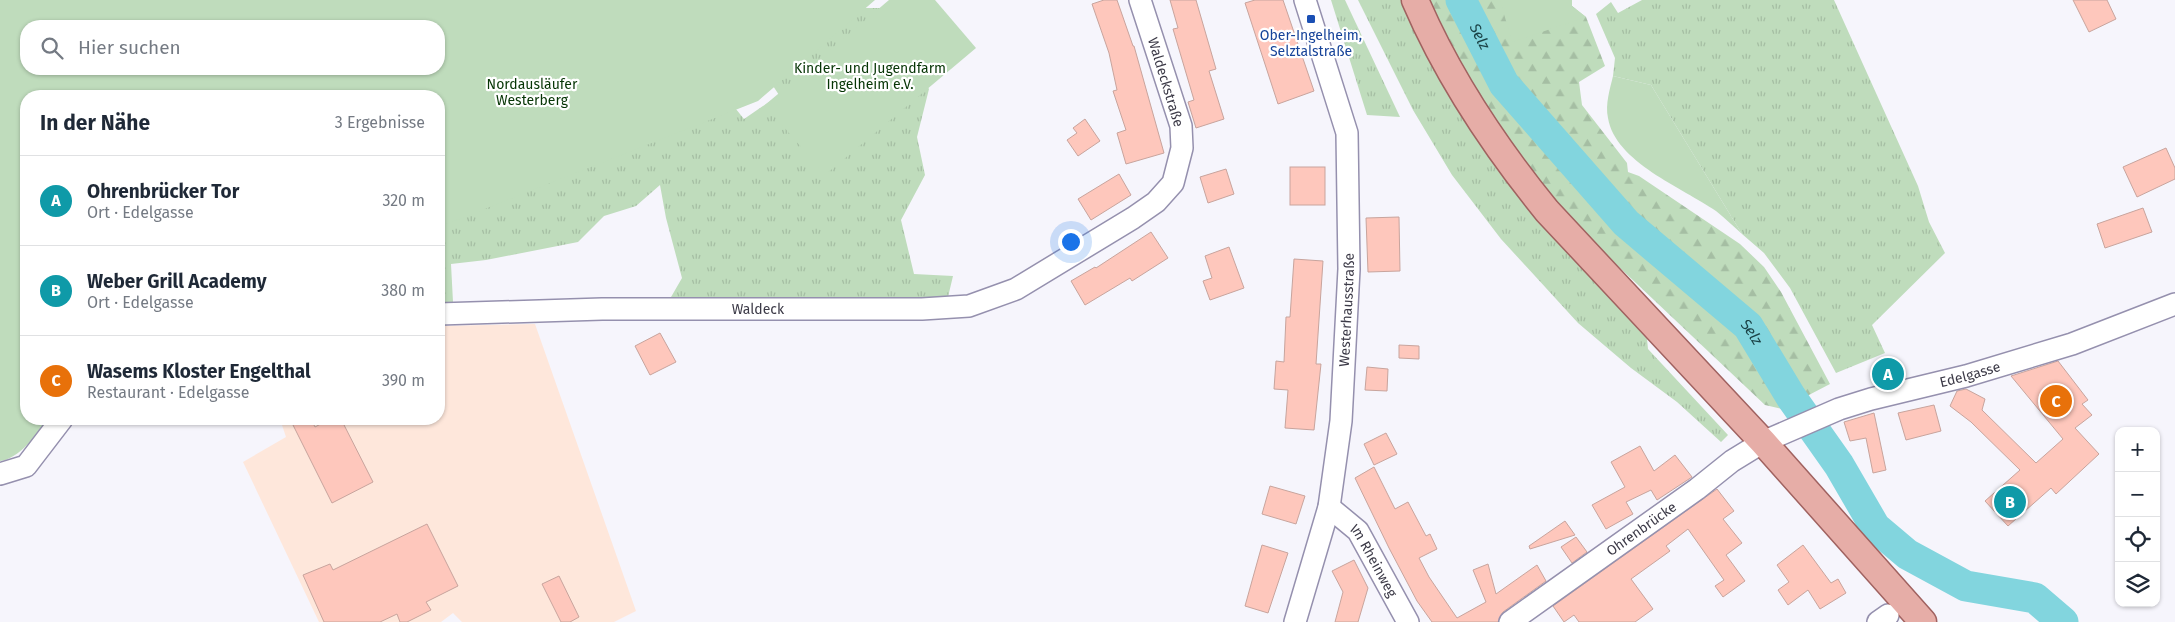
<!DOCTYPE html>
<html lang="de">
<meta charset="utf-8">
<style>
body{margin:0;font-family:"Fira Sans",sans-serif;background:#f2f2f3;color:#1f2937}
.controls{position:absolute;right:15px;bottom:15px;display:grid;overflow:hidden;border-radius:10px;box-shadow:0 1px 4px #0004}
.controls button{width:45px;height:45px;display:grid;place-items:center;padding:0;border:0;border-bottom:1px solid #e0e1e3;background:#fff;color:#1f2937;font:25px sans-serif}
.you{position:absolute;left:1070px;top:241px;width:18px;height:18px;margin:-12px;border:4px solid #fff;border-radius:50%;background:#1a73e8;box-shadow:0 0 0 8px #1a73e833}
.badge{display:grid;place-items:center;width:32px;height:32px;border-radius:50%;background:#966117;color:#fff;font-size:16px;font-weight:700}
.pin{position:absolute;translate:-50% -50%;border:2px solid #fff;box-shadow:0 1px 5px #0006}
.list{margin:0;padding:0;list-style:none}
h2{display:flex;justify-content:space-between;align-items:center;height:65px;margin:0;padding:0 20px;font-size:21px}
h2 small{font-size:16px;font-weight:400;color:#747a83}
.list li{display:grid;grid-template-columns:32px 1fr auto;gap:15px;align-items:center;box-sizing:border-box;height:90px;padding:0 20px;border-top:1px solid #e0e1e3}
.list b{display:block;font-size:19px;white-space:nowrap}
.list p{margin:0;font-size:16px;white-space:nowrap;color:#747a83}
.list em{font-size:16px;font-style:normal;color:#747a83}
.icon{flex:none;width:28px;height:28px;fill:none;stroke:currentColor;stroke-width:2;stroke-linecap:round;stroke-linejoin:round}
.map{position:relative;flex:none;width:2175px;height:622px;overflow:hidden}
.search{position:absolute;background:#fff;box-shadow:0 1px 4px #0004;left:20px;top:20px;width:425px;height:55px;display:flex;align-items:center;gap:12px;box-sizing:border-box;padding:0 18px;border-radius:20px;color:#747a83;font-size:19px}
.panel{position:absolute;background:#fff;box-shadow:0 1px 4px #0004;left:20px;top:90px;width:425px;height:335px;border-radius:20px}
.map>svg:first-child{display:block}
.commercial{fill:#fee7db}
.grass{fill:url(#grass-tufts)}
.forest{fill:url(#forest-firs)}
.park{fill:#bfdcbc;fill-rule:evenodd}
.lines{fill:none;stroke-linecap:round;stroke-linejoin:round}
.river{stroke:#82d5de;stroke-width:31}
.building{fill:#fec7bc;stroke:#c8a49d}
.minor-casing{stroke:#9590ae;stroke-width:24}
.major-casing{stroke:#a06260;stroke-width:29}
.minor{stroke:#fff;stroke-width:21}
.major{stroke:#e6ada7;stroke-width:26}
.transit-dot{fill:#1a4fb4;stroke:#fff;stroke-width:2}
.labels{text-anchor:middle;stroke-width:4.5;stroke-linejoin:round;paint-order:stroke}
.transit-label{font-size:14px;fill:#164399;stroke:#fff}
.park-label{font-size:14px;fill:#063505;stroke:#fff}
.street-label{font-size:14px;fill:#3c3a47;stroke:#fff}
.water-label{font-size:15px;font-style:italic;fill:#1b4347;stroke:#fff}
</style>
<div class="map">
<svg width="2175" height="622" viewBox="0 0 2175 622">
<defs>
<pattern id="grass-tufts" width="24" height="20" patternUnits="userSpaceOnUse" patternTransform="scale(1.25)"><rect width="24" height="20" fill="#bfdcbc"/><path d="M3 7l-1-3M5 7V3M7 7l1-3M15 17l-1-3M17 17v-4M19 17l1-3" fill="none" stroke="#a5bea3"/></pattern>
<pattern id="forest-firs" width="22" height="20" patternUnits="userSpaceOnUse" patternTransform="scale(1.25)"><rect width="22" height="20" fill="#bfdcbc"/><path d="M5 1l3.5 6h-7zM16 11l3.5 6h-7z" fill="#a5bea3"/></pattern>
</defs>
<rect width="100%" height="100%" fill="#f6f5fc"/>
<!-- commercial -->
<polygon class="commercial" points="535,324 636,611 614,622 462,622 453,613 441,622 319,622 243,462 286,437 280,419 439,419 439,326"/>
<!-- grass -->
<g class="grass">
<polygon points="377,0 702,67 744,119 779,95 754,57 814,8 915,8 899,41 929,89 917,137 925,175 901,220 914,274 953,276 948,297 863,301 667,304 682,278 666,218 660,185 636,206 604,216 578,242 486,260 451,264 453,302 439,302 439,96 335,96 439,69 439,26"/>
<polygon points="1331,0 1345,0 1400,117 1367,115"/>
<polygon points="1358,0 1406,0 1536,214 1647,339 1648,349 1728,435 1721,442 1677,402 1631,368 1578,323 1501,239 1452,175 1413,110"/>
<polygon points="1642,0 1834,0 1918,186 1929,222 1945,253 1872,325 1885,353 1836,373 1790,288 1764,253 1742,234 1651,85 1613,76 1615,58 1596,14 1611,2 1618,13"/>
</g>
<!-- forest -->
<polygon class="forest" points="1428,0 1572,0 1572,6 1586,17 1605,66 1579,82 1582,105 1627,163 1628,172 1639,176 1740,244 1764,267 1781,292 1830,384 1782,409 1765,405 1563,214 1483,107"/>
<!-- park -->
<g class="park">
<path d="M0,0H875L758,101L439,227V96H26V419H50C39,432 18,460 0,461ZM26,26H439V69H26Z"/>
<polygon points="889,0 935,0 976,48 825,175 765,105"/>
<polygon points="1500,0 1572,0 1572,6 1586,17 1512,42"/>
<path d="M1613,76L1651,85L1742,234C1733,226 1725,218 1716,211C1683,188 1615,162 1608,118C1605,104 1610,89 1613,76Z"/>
</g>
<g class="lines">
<!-- river -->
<path class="river" id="s1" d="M1461,0L1504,84L1626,223L1748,326L1791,397L1839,465L1875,527L1907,554L1966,586L2035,598L2063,622"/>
</g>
<!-- building -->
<g class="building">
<polygon points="1104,0 1117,0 1133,46 1134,46 1164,153 1126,164 1117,133 1126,130 1113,91 1117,90 1109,53 1092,4"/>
<polygon points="1170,0 1196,0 1216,69 1209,71 1224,119 1196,128 1188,102 1194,100 1173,29 1178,28"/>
<polygon points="1255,0 1283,0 1314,91 1278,104 1245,3"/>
<polygon points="2073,0 2107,0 2116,19 2089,32"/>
<polygon points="1085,119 1100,141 1078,156 1067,140 1077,133 1073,128"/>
<polygon points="2166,148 2175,168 2175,179 2137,197 2123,167"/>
<rect x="1290" y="167" width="35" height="38"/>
<polygon points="1226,169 1234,194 1208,203 1200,177"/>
<polygon points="1119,174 1131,195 1091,220 1078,199"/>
<polygon points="2143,208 2152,232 2105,248 2097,224"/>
<polygon points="1399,217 1400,271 1368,272 1366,218"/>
<polygon points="1151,232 1168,258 1132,281 1130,278 1085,305 1071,281 1095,267 1096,268"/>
<polygon points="1229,247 1244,288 1210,300 1203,281 1212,278 1205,256"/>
<polygon points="1294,259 1323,261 1316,364 1321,364 1314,430 1285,428 1288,390 1274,389 1276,361 1284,362 1286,317 1290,317"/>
<polygon points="660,333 676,362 650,375 635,346"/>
<polygon points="1399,345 1419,346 1419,359 1399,358"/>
<polygon points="2058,361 2088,400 2082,404 2092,415 2075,428 2099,454 2056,494 2051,488 2008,526 1985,501 2020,470 1971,422 1950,406 1957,391 1966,389 1985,399 1982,410 2036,463 2063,439 2011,376"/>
<polygon points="1367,367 1388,369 1387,391 1365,390"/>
<polygon points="1934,405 1941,431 1906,440 1898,413"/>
<polygon points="1874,413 1886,470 1873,473 1866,438 1850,441 1844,422"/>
<polygon points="290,419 311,419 315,427 330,419 341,419 373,482 332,503"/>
<polygon points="1386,433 1397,454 1374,465 1364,444"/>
<polygon points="1640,446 1654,471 1675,455 1692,477 1657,500 1651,490 1626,502 1633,514 1606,529 1592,505 1625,487 1611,462"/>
<polygon points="1374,467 1395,509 1408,502 1426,536 1430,534 1437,549 1419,558 1429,577 1457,618 1486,602 1473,570 1488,564 1496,594 1537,565 1546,581 1503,612 1498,622 1432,622 1417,601 1389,548 1355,478"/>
<polygon points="1270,486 1305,496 1296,524 1262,514"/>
<polygon points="1717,489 1734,511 1723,519 1742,543 1726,555 1745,581 1723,597 1715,586 1724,580 1688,529 1666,546 1670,551 1631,579 1653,609 1635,622 1579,622 1574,615 1564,622 1553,606"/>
<polygon points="1565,521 1575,535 1530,549 1529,546"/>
<polygon points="427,524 458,586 426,602 431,610 407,622 400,622 397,614 380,622 324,622 303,575 330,564 333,570"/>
<polygon points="1576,537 1587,552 1572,563 1561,547"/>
<polygon points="1262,545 1288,553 1268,613 1245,606"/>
<polygon points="1803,545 1831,583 1838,579 1846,593 1820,609 1808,590 1788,605 1778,590 1789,582 1777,565"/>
<polygon points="1354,560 1368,588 1358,622 1335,622 1343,592 1332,571"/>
<polygon points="559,576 579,617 570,622 561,622 542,584"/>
</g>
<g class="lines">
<!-- minor casing -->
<g class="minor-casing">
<g id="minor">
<path id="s2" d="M439,314L602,309H922L969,306L1016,289L1133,218L1156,202L1173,183L1182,148L1181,126L1140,0"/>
<polyline points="0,474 26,466 62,419"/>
<path id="s3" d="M1329,507L1358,531L1408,622"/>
<path id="s4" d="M1295,622L1329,507L1341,421L1349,269L1347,133L1305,0"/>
<path id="s5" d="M1510,622L1697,489L1732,461L1763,442L1839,409L1871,399L1966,376L2072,344L2175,304"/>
<polyline points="1878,622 1888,615"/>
</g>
</g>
<!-- major casing -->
<g class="major-casing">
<path id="major" d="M1415,0C1448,77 1494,146 1547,211L1763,442L1923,622"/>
</g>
<!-- minor -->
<use href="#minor" class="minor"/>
<!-- major -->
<use href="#major" class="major"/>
</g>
<!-- markers -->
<rect class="transit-dot" x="1306" y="14" width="10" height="10" rx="2.5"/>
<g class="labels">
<!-- transit labels -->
<g class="transit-label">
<text x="1311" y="40">Ober-Ingelheim,<tspan x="1311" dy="16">Selztalstraße</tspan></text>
</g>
<!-- park labels -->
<g class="park-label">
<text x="870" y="73">Kinder- und Jugendfarm<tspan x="870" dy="16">Ingelheim e.V.</tspan></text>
<text x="532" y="89">Nordausläufer<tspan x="532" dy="16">Westerberg</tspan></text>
</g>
<!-- street labels -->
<g class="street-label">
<text transform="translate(1166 82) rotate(73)" y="5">Waldeckstraße</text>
<text dy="5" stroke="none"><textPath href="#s2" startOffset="319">Waldeck</textPath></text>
<text dy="5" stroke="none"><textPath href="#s4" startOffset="318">Westerhausstraße</textPath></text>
<text dy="5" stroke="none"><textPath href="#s5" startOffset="529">Edelgasse</textPath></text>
<text dy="5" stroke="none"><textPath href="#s5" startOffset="161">Ohrenbrücke</textPath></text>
<text dy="5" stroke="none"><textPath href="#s3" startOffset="71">Im Rheinweg</textPath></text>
</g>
<!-- water labels -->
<g class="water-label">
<text dy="5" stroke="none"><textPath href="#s1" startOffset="41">Selz</textPath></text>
<text dy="5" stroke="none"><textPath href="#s1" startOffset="446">Selz</textPath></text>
</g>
</g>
</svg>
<div class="controls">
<button>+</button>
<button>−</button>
<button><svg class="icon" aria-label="locate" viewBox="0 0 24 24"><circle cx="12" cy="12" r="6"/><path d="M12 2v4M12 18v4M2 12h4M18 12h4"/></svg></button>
<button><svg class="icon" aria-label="layers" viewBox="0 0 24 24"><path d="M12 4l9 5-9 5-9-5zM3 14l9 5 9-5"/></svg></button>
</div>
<div class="you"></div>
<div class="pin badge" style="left:1888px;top:374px;background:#0f9aa8">A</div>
<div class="pin badge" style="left:2010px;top:502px;background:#0f9aa8">B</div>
<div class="pin badge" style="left:2056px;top:401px;background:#e8710a">C</div>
<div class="search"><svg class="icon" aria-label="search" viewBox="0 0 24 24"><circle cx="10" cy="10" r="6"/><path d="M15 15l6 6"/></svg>Hier suchen</div>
<section class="panel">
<h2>In der Nähe<small>3 Ergebnisse</small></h2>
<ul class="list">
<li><span class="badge" style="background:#0f9aa8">A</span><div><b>Ohrenbrücker Tor</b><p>Ort · Edelgasse</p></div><em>320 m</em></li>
<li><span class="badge" style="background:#0f9aa8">B</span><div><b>Weber Grill Academy</b><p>Ort · Edelgasse</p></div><em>380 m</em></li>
<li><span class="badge" style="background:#e8710a">C</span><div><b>Wasems Kloster Engelthal</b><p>Restaurant · Edelgasse</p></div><em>390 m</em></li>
</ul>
</section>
</div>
